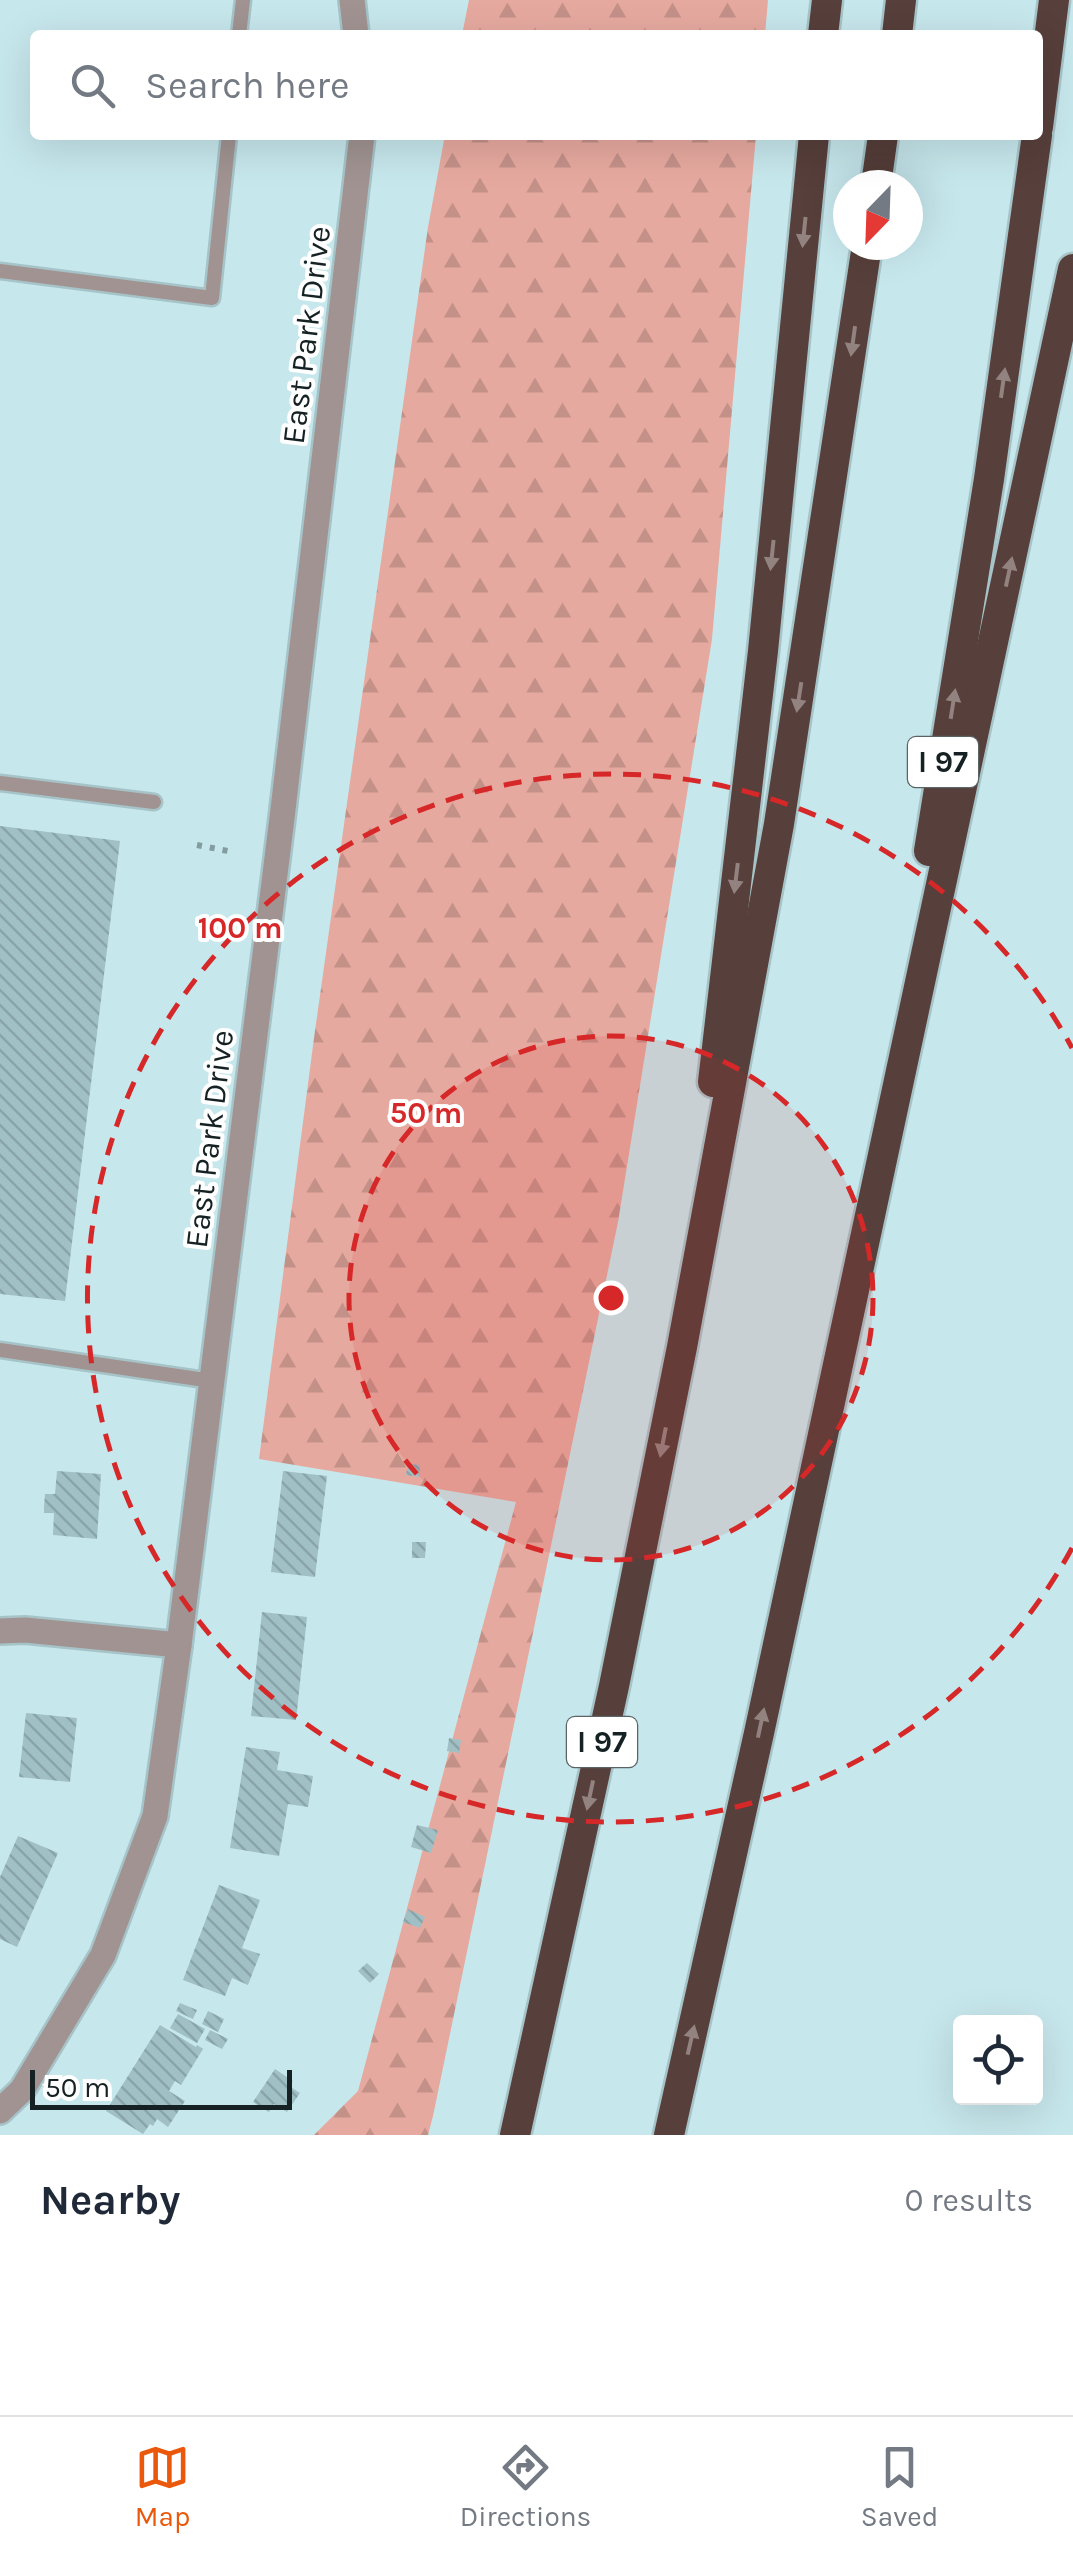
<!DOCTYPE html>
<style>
body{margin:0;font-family:Karla,sans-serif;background:#f6f6f7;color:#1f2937}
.controls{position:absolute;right:30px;bottom:30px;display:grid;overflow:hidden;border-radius:10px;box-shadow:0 10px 40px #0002}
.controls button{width:90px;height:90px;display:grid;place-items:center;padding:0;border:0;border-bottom:2px solid #e0e1e3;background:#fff;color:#1f2937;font:50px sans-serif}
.compass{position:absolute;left:833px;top:170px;width:90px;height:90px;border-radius:50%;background:#fff;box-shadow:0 10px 40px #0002;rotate:203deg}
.scale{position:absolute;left:30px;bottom:25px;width:262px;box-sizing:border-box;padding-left:10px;border:5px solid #152123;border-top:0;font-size:28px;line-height:35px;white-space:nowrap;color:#152123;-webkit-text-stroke:8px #fff;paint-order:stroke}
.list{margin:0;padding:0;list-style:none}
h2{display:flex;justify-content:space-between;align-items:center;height:130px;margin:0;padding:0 40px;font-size:42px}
h2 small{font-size:32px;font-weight:400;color:#747a83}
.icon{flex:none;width:55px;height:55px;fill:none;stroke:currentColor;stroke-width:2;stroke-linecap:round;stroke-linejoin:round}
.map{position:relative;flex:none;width:1073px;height:2135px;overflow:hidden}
.search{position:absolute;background:#fff;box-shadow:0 10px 40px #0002;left:30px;right:30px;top:30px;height:110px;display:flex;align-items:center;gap:25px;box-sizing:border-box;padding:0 35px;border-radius:10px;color:#747a83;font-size:38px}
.sheet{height:280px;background:#fff}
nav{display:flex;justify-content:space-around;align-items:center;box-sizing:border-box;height:140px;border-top:2px solid #e0e1e3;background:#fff;font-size:28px;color:#747a83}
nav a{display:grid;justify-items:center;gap:5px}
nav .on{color:#ea580c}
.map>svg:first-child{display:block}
.forest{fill:url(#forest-firs)}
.building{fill:url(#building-back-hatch)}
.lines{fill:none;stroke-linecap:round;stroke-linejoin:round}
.lane-casing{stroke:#a6c3c8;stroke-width:19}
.street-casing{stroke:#a6c3c8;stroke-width:30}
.highway-casing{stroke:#a6c3c8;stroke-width:35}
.path{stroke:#839ca0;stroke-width:6;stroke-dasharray:5 8;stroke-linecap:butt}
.lane{stroke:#a09391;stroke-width:14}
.street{stroke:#a09391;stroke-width:25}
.highway{stroke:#573f3b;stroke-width:30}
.oneway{fill:#928280}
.ring{fill:none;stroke:#d62828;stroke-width:5;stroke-dasharray:18 12}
.labels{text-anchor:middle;stroke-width:8;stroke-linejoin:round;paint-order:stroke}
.shield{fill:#fff;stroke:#5b6465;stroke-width:2.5}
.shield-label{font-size:30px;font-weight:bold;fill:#152123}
.street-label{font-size:32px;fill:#152123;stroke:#fff}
.centre{fill:#d62828;stroke:#fff;stroke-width:5}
.ring-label{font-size:30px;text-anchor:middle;font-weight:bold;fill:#d62828;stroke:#fff;stroke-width:8;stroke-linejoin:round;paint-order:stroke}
</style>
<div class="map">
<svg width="1073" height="2135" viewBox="0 0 1073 2135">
<defs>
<pattern id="forest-firs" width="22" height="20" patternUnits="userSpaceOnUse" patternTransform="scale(2.5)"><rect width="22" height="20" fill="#e6a99f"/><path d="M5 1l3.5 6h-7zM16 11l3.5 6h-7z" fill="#c49189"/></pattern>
<pattern id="building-back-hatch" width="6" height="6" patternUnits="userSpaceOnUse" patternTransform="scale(2.5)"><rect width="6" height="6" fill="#a0c0c5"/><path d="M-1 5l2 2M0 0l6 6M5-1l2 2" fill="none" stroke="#89a5a9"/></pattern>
</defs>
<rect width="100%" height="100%" fill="#c6e7ec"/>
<!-- forest -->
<g class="forest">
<polygon points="469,0 768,0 765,35 462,35"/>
<polygon points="445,135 756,135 712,639 618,1222 433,2116 428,2135 314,2135 358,2091 516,1502 259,1459 314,1038 428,227"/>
</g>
<!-- building -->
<g class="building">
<polygon points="0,826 120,841 65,1301 0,1294"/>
<polygon points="408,1464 420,1465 419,1477 406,1475"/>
<polygon points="57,1471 101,1474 97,1539 53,1535 54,1513 44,1513 44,1507 45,1494 55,1494"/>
<polygon points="283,1471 327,1476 315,1577 271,1572"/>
<polygon points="412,1542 426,1542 425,1558 412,1558"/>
<polygon points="262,1612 307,1617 296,1720 251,1716"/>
<polygon points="26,1713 77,1718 70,1782 19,1777"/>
<polygon points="449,1738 461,1740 459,1753 447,1751"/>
<polygon points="246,1747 280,1752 277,1770 313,1776 308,1807 288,1804 279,1856 230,1848"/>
<polygon points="417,1825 438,1830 431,1853 411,1847"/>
<polygon points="18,1836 58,1853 17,1947 0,1939 0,1877"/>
<polygon points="219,1885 260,1900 242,1948 260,1954 248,1985 232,1978 225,1996 183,1980"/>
<polygon points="408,1909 425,1917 420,1928 403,1922"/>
<polygon points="367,1963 379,1974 370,1983 358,1971"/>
<polygon points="180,2003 197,2010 193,2019 176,2011"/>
<polygon points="208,2011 224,2019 218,2032 202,2024"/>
<polygon points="178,2014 205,2029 197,2043 170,2028"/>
<polygon points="160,2025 196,2047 197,2045 203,2049 181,2085 175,2081 169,2091 185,2101 168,2127 157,2119 153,2126 150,2124 143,2134 106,2111"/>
<polygon points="210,2030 228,2039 222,2049 205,2040"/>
<polygon points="275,2069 293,2081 289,2086 300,2093 287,2112 274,2104 269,2112 253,2102"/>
</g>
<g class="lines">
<!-- lane casing -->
<g class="lane-casing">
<g id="lane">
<polyline points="239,35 243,0"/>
<polyline points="0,271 212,298 229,135"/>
<polyline points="0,783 154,802"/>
<polyline points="0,1350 212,1381"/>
</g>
</g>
<!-- street casing -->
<g class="street-casing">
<g id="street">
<polyline points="352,0 356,35"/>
<polyline points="0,1631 25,1630 179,1645"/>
<polyline points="0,2111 22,2090 103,1955 155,1816 179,1645 282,818 362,135"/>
</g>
</g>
<!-- highway casing -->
<g class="highway-casing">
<g id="highway">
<polyline points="823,35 827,0"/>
<polyline points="897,35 901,0"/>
<polyline points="1038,127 1054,0"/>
<polyline points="876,185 883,135"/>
<polyline points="929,851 989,479 1037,135"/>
<polyline points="713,1082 763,651 814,135"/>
<polyline points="515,2135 614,1686 682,1347 779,824 867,245"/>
<polyline points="669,2135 759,1733 1073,269"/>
</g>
</g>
<!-- path -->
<polyline class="path" points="197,845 228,851"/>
<!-- lane -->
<use href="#lane" class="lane"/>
<!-- street -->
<use href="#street" class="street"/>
<!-- highway -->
<use href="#highway" class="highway"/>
</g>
<!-- one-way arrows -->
<defs><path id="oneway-solid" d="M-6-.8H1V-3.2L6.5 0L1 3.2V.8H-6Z" transform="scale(2.5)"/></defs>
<g class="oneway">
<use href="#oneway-solid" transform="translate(804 232) rotate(96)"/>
<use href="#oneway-solid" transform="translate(853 341) rotate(98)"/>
<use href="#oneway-solid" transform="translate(1003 383) rotate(-82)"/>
<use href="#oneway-solid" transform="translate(772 555) rotate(96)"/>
<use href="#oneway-solid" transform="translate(1009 572) rotate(-78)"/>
<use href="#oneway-solid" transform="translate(799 697) rotate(99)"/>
<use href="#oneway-solid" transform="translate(953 704) rotate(-81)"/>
<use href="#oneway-solid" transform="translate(736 878) rotate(97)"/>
<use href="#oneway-solid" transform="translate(663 1442) rotate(101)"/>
<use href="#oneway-solid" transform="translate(761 1723) rotate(-78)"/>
<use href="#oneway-solid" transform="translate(590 1795) rotate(102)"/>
<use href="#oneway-solid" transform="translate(691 2040) rotate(-77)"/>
</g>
<!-- distance rings -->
<circle cx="611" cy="1298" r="262" fill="#d62828" fill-opacity=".12"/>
<g class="ring">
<circle cx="611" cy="1298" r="262"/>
<path d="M1072 1548A524 524 0 1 1 1072 1048"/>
</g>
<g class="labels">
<!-- shield labels -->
<g class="shield">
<rect x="908" y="737" width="70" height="50" rx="8"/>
<rect x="567" y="1717" width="70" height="50" rx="8"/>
</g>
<g class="shield-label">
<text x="943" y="772">I 97</text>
<text x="602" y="1752">I 97</text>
</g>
<!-- street labels -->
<g class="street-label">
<text transform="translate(306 335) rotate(-83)" y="11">East Park Drive</text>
<text transform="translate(209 1139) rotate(-83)" y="11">East Park Drive</text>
</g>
</g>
<circle cx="611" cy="1298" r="15" class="centre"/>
<g class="ring-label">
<text x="240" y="938">100 m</text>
<text x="426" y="1123">50 m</text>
</g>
</svg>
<div class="controls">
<button><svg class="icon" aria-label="locate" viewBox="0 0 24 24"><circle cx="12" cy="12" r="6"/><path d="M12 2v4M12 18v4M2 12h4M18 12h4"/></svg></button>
</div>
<svg class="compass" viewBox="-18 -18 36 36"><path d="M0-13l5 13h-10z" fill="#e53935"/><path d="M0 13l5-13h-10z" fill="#747a83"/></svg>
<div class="scale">50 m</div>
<div class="search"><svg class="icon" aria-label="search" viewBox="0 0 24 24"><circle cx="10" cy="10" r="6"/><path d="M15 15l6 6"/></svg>Search here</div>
</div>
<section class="sheet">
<h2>Nearby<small>0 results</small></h2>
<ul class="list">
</ul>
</section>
<nav>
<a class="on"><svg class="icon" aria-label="map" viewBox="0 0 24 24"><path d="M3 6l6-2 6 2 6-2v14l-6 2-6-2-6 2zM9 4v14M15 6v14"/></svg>Map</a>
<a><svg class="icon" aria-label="directions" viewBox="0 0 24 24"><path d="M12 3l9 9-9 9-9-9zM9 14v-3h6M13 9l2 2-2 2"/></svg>Directions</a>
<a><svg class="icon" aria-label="saved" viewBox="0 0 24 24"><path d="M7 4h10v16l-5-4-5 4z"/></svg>Saved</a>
</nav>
